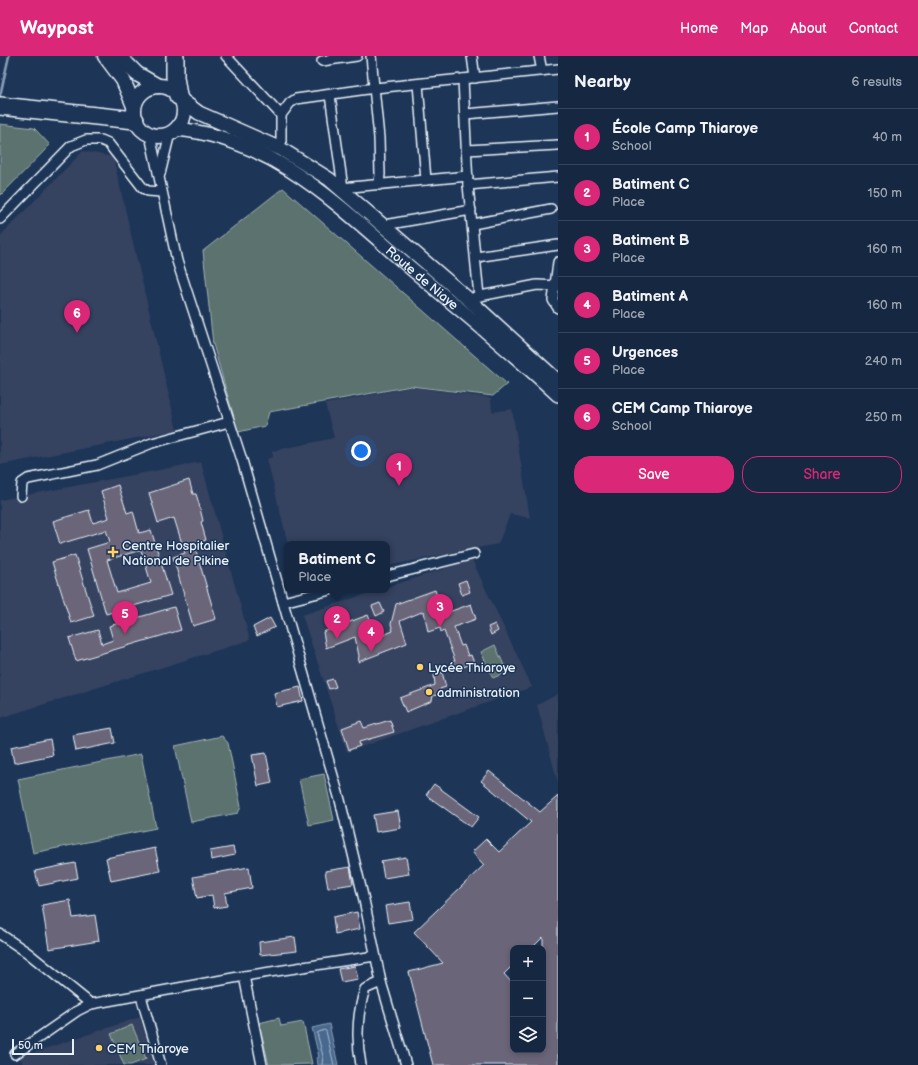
<!DOCTYPE html>
<meta charset="utf-8">
<style>
body{margin:0;font-family:"Balsamiq Sans",sans-serif;background:#1f3048;color:#f1f3f6}
.controls{position:absolute;right:12px;bottom:12px;display:grid;overflow:hidden;border-radius:8px;box-shadow:0 2px 6px #0003}
.controls button{width:36px;height:36px;display:grid;place-items:center;padding:0;border:0;border-bottom:1px solid #35445a;background:#162841;color:#f1f3f6;font:20px sans-serif}
.scale{position:absolute;left:12px;bottom:10px;width:62px;box-sizing:border-box;padding-left:4px;border:2px solid #e8f1f8;border-top:0;font-size:11px;line-height:14px;white-space:nowrap;color:#e8f1f8;-webkit-text-stroke:3px #1d3557;paint-order:stroke}
.you{position:absolute;left:361px;top:395px;width:14px;height:14px;margin:-10px;border:3px solid #fff;border-radius:50%;background:#1a73e8;box-shadow:0 0 0 6px #1a73e833}
.badge{display:grid;place-items:center;width:26px;height:26px;border-radius:50%;background:#db2777;color:#fff;font-size:13px;font-weight:700}
.pin{position:absolute;translate:-50% -33px;filter:drop-shadow(0 1px 2px #0008)}
.pin::after{content:'';position:absolute;top:21px;width:14px;height:12px;background:inherit;clip-path:polygon(0 0,100% 0,50% 100%)}
.popup{position:absolute;left:284px;top:485px;width:106px;height:52px;box-sizing:border-box;display:grid;place-content:center;border-radius:8px;background:#162841;filter:drop-shadow(0 1px 3px #0005);font-size:13px;white-space:nowrap;color:#9ea6b1}
.popup b{font-size:15px;color:#f1f3f6}
.popup::after{content:'';position:absolute;left:50%;top:100%;margin-left:-8px;border:8px solid transparent;border-top-color:#162841}
.list{margin:0;padding:0;list-style:none}
h2{display:flex;justify-content:space-between;align-items:center;height:52px;margin:0;padding:0 16px;font-size:17px}
h2 small{font-size:13px;font-weight:400;color:#9ea6b1}
.list li{display:grid;grid-template-columns:26px 1fr auto;gap:12px;align-items:center;box-sizing:border-box;height:56px;padding:0 16px;border-top:1px solid #35445a}
.list b{display:block;font-size:15px;white-space:nowrap}
.list p{margin:0;font-size:13px;white-space:nowrap;color:#9ea6b1}
.list em{font-size:13px;font-style:normal;color:#9ea6b1}
.actions{display:flex;gap:8px;padding:12px 16px}
.actions a{flex:1;padding:9px 0;border:1px solid #db2777;border-radius:16px;text-align:center;font-size:14px;color:#db2777}
.actions .main{background:#db2777;color:#fff}
.icon{flex:none;width:22px;height:22px;fill:none;stroke:currentColor;stroke-width:2;stroke-linecap:round;stroke-linejoin:round}
.map{position:relative;flex:none;width:558px;height:1009px;overflow:hidden}
header{display:flex;align-items:center;gap:24px;box-sizing:border-box;height:56px;padding:0 20px;background:#db2777;color:#fff}
header strong{font-size:19px}
nav{display:flex;gap:22px;margin-inline-start:auto;font-size:14px}
main{display:flex}
aside{flex:1;background:#162841}
.map>svg:first-child{display:block}
.built{fill:#344361}
.green{fill:#5b726e;stroke:#a2b2b3}
.water{fill:#49688e;stroke:#899fb8}
.lines{fill:none;stroke-linecap:round;stroke-linejoin:round}
.shore{stroke:#a8bace;stroke-width:1}
.stream{stroke:#899fb8;stroke-width:2.5}
.building{fill:#6a6579;stroke:#e8f1f8;fill-rule:evenodd}
.street-casing{stroke:#e8f1f8;stroke-width:12}
.secondary-casing{stroke:#e8f1f8;stroke-width:16}
.primary-casing{stroke:#e8f1f8;stroke-width:17}
.highway-casing{stroke:#e8f1f8;stroke-width:20}
.street{stroke:#1d3557;stroke-width:9}
.secondary{stroke:#1d3557;stroke-width:13}
.primary{stroke:#1d3557;stroke-width:14}
.highway{stroke:#1d3557;stroke-width:17}
.poi-dot{fill:#ffd166;stroke:#1d3557;stroke-width:1.5}
.labels{text-anchor:middle;stroke-width:3;stroke-linejoin:round;paint-order:stroke}
.street-label{font-size:13px;fill:#e8f1f8;stroke:#1d3557}
.poi-label{font-size:13px;fill:#e8f1f8;stroke:#1d3557;text-anchor:start}
</style>
<header>
<strong>Waypost</strong>
<nav><a>Home</a><a>Map</a><a>About</a><a>Contact</a></nav>
</header>
<main>
<div class="map">
<svg width="558" height="1009" viewBox="0 0 558 1009">
<rect width="100%" height="100%" fill="#1d3557"/>
<filter id="ink" filterUnits="userSpaceOnUse"><feTurbulence type="fractalNoise" baseFrequency=".025" numOctaves="2"/><feDisplacementMap in="SourceGraphic" scale="8" xChannelSelector="R" yChannelSelector="G"/><feConvolveMatrix kernelMatrix="1 2 1 2 8 2 1 2 1" color-interpolation-filters="sRGB"/></filter>
<g filter="url(#ink)">
<!-- built -->
<g class="built">
<polygon points="83,95 113,101 177,374 0,409 0,180"/>
<polygon points="412,331 491,342 492,356 512,353 530,462 510,458 498,488 387,510 387,488 288,488 267,403 273,401 272,395 334,382 325,348"/>
<polygon points="201,406 250,584 0,662 0,444"/>
<polygon points="472,504 532,631 347,696 302,559 378,534 387,534 387,531"/>
<polygon points="558,638 558,727 537,649"/>
<polygon points="140,961 154,1009 23,1009 20,1001"/>
</g>
<!-- green -->
<g class="green">
<polygon points="0,68 34,72 50,89 0,140"/>
<polygon points="283,132 507,328 493,340 411,330 269,356 265,370 238,376 213,288 203,195"/>
<polygon points="495,589 507,616 493,622 481,596"/>
<polygon points="222,680 228,687 241,751 238,757 191,766 175,690"/>
<polygon points="141,698 156,772 33,797 18,723"/>
<polygon points="324,718 334,764 309,769 299,723"/>
<polygon points="279,962 281,970 303,966 312,1008 269,1009 259,967"/>
<polygon points="132,969 146,1003 131,1009 124,1009 111,978"/>
</g>
<!-- water -->
<polygon class="water" points="329,968 338,1009 318,1009 317,1002 319,1001 312,972"/>
<g class="lines">
<!-- shore -->
<polyline class="shore" points="322,1009 323,1000 317,977 324,974 326,975 334,1009"/>
<!-- stream -->
<polyline class="stream" points="0,40 9,0"/>
</g>
<!-- building -->
<g class="building">
<polygon points="189,424 193,438 196,438 199,448 203,465 201,466 206,484 194,488 216,563 193,570 173,501 185,497 174,462 158,467 149,437"/>
<path d="M118,429L127,457L133,455L139,477L151,474L171,539L106,558L87,493L110,486L106,474L60,488L53,465L89,454L93,467L109,462L101,435ZM141,494L151,527L117,537L107,504Z"/>
<polygon points="75,499 94,560 71,567 52,506"/>
<polygon points="466,524 470,536 462,539 458,527"/>
<polygon points="435,534 439,547 443,548 443,558 471,548 476,563 454,571 461,590 464,589 468,600 471,599 474,607 455,614 452,606 455,605 444,575 441,576 440,572 428,576 424,555 400,565 407,587 358,606 359,600 355,581 326,592 323,576 368,559 373,571 376,572 376,582 393,575 391,568 396,548"/>
<polygon points="380,547 384,556 376,560 372,550"/>
<polygon points="174,551 181,574 76,605 69,582 98,574 102,588 113,584 109,570"/>
<polygon points="270,562 275,571 257,580 253,571"/>
<polygon points="495,568 498,575 491,579 488,571"/>
<polygon points="442,616 446,631 440,633 440,638 433,640 432,645 406,656 400,642 435,629 434,619"/>
<polygon points="333,623 336,631 329,633 326,625"/>
<polygon points="300,631 303,645 277,651 274,637"/>
<polygon points="390,664 394,676 359,686 360,690 349,694 342,672 361,665 364,672"/>
<polygon points="112,672 115,687 76,695 73,679"/>
<polygon points="50,683 53,699 14,707 11,691"/>
<polygon points="266,697 272,727 258,730 252,699"/>
<path d="M489,715L540,756L558,740V1009H433L409,916L443,907L414,876L484,809L472,796L486,783L499,796L531,766L481,725ZM543,881V994H513V928L504,918L513,909V892H532Z"/>
<polygon points="434,728 479,761 471,771 426,739"/>
<polygon points="398,755 401,772 376,776 373,759"/>
<polygon points="233,791 235,799 211,804 210,795"/>
<polygon points="155,792 160,815 111,825 106,802"/>
<polygon points="406,801 409,818 384,822 381,805"/>
<polygon points="75,807 78,822 39,830 35,815"/>
<polygon points="249,811 252,832 225,837 227,850 214,852 212,839 197,842 193,821"/>
<polygon points="350,811 353,828 328,832 325,815"/>
<polygon points="70,844 73,862 95,859 99,885 49,893 42,849"/>
<polygon points="410,846 413,863 388,867 385,850"/>
<polygon points="357,856 360,873 335,878 333,861"/>
<polygon points="295,881 297,895 260,899 259,886"/>
<polygon points="355,910 358,923 341,926 338,913"/>
</g>
<g class="lines">
<!-- street casing -->
<g class="street-casing">
<g id="street">
<polyline points="226,0 281,59 281,93"/>
<polyline points="371,0 379,82 380,118 379,129"/>
<polyline points="472,0 475,22"/>
<polyline points="539,0 542,15"/>
<polyline points="322,5 357,0"/>
<polyline points="463,23 468,129 479,240"/>
<polyline points="418,28 426,124"/>
<polyline points="330,39 343,132"/>
<polyline points="465,58 558,50"/>
<polyline points="281,59 290,47 296,43 375,32 558,13"/>
<polyline points="150,79 177,205 242,404 340,744 364,844 381,926 406,1009"/>
<polyline points="467,94 558,89"/>
<polyline points="160,118 170,77"/>
<polyline points="468,129 558,121"/>
<polyline points="341,132 468,120"/>
<polyline points="0,163 71,90 86,84 101,84 108,87 143,132 148,135 161,136"/>
<polyline points="473,168 551,153"/>
<polyline points="384,169 471,154"/>
<polyline points="476,201 558,189"/>
<polyline points="558,206 553,244 558,252"/>
<polyline points="475,241 537,229 558,230"/>
<polyline points="21,440 22,427 28,423 97,409 152,387 229,366"/>
<polyline points="387,520 474,498"/>
<polyline points="283,546 330,534"/>
<polyline points="0,878 28,897 91,948"/>
<polyline points="244,920 262,1009"/>
<polyline points="141,940 161,1009"/>
<polyline points="15,998 77,955 91,948 244,920 375,900"/>
<path d="M361,1009C356,983 357,958 365,933L381,926"/>
</g>
</g>
<!-- secondary casing -->
<g class="secondary-casing">
<g id="secondary">
<polyline points="180,43 199,57 281,93 329,123 467,242 558,325"/>
<path id="s1" d="M176,73C275,82 342,153 413,214C462,255 511,295 558,339"/>
</g>
</g>
<!-- primary casing -->
<g class="primary-casing">
<g id="primary">
<polyline points="105,0 123,24 134,50"/>
<polyline points="119,0 137,18 158,30"/>
<circle cx="159" cy="55" r="25"/>
</g>
</g>
<!-- highway casing -->
<g class="highway-casing">
<g id="highway">
<polyline points="175,0 175,21 178,40"/>
<polyline points="0,50 135,64"/>
</g>
</g>
<!-- street -->
<use href="#street" class="street"/>
<!-- secondary -->
<use href="#secondary" class="secondary"/>
<!-- primary -->
<use href="#primary" class="primary"/>
<!-- highway -->
<use href="#highway" class="highway"/>
</g>
</g>
<!-- markers -->
<g class="poi-dot">
<path d="M111 490h4v4h4v4h-4v4h-4v-4h-4v-4h4z"/>
<circle cx="420" cy="611" r="4"/>
<circle cx="429" cy="636" r="4"/>
<circle cx="99" cy="992" r="4"/>
</g>
<g class="labels">
<!-- street labels -->
<g class="street-label">
<text dy="5" stroke="none"><textPath href="#s1" startOffset="293">Route de Niaye</textPath></text>
</g>
<!-- poi labels -->
<g class="poi-label">
<text x="122" y="494">Centre Hospitalier<tspan x="122" dy="15">National de Pikine</tspan></text>
<text x="428" y="616">Lycée Thiaroye</text>
<text x="437" y="641">administration</text>
<text x="107" y="997">CEM Thiaroye</text>
</g>
</g>
</svg>
<div class="controls">
<button>+</button>
<button>−</button>
<button><svg class="icon" aria-label="layers" viewBox="0 0 24 24"><path d="M12 4l9 5-9 5-9-5zM3 14l9 5 9-5"/></svg></button>
</div>
<div class="scale">50 m</div>
<div class="you"></div>
<div class="pin badge" style="left:399px;top:430px">1</div>
<div class="pin badge" style="left:337px;top:583px">2</div>
<div class="popup"><b>Batiment C</b>Place</div>
<div class="pin badge" style="left:440px;top:571px">3</div>
<div class="pin badge" style="left:371px;top:596px">4</div>
<div class="pin badge" style="left:125px;top:578px">5</div>
<div class="pin badge" style="left:77px;top:277px">6</div>
</div>
<aside>
<h2>Nearby<small>6 results</small></h2>
<ul class="list">
<li><span class="badge">1</span><div><b>École Camp Thiaroye</b><p>School</p></div><em>40 m</em></li>
<li><span class="badge">2</span><div><b>Batiment C</b><p>Place</p></div><em>150 m</em></li>
<li><span class="badge">3</span><div><b>Batiment B</b><p>Place</p></div><em>160 m</em></li>
<li><span class="badge">4</span><div><b>Batiment A</b><p>Place</p></div><em>160 m</em></li>
<li><span class="badge">5</span><div><b>Urgences</b><p>Place</p></div><em>240 m</em></li>
<li><span class="badge">6</span><div><b>CEM Camp Thiaroye</b><p>School</p></div><em>250 m</em></li>
</ul>
<div class="actions"><a class="main">Save</a><a>Share</a></div>
</aside>
</main>
